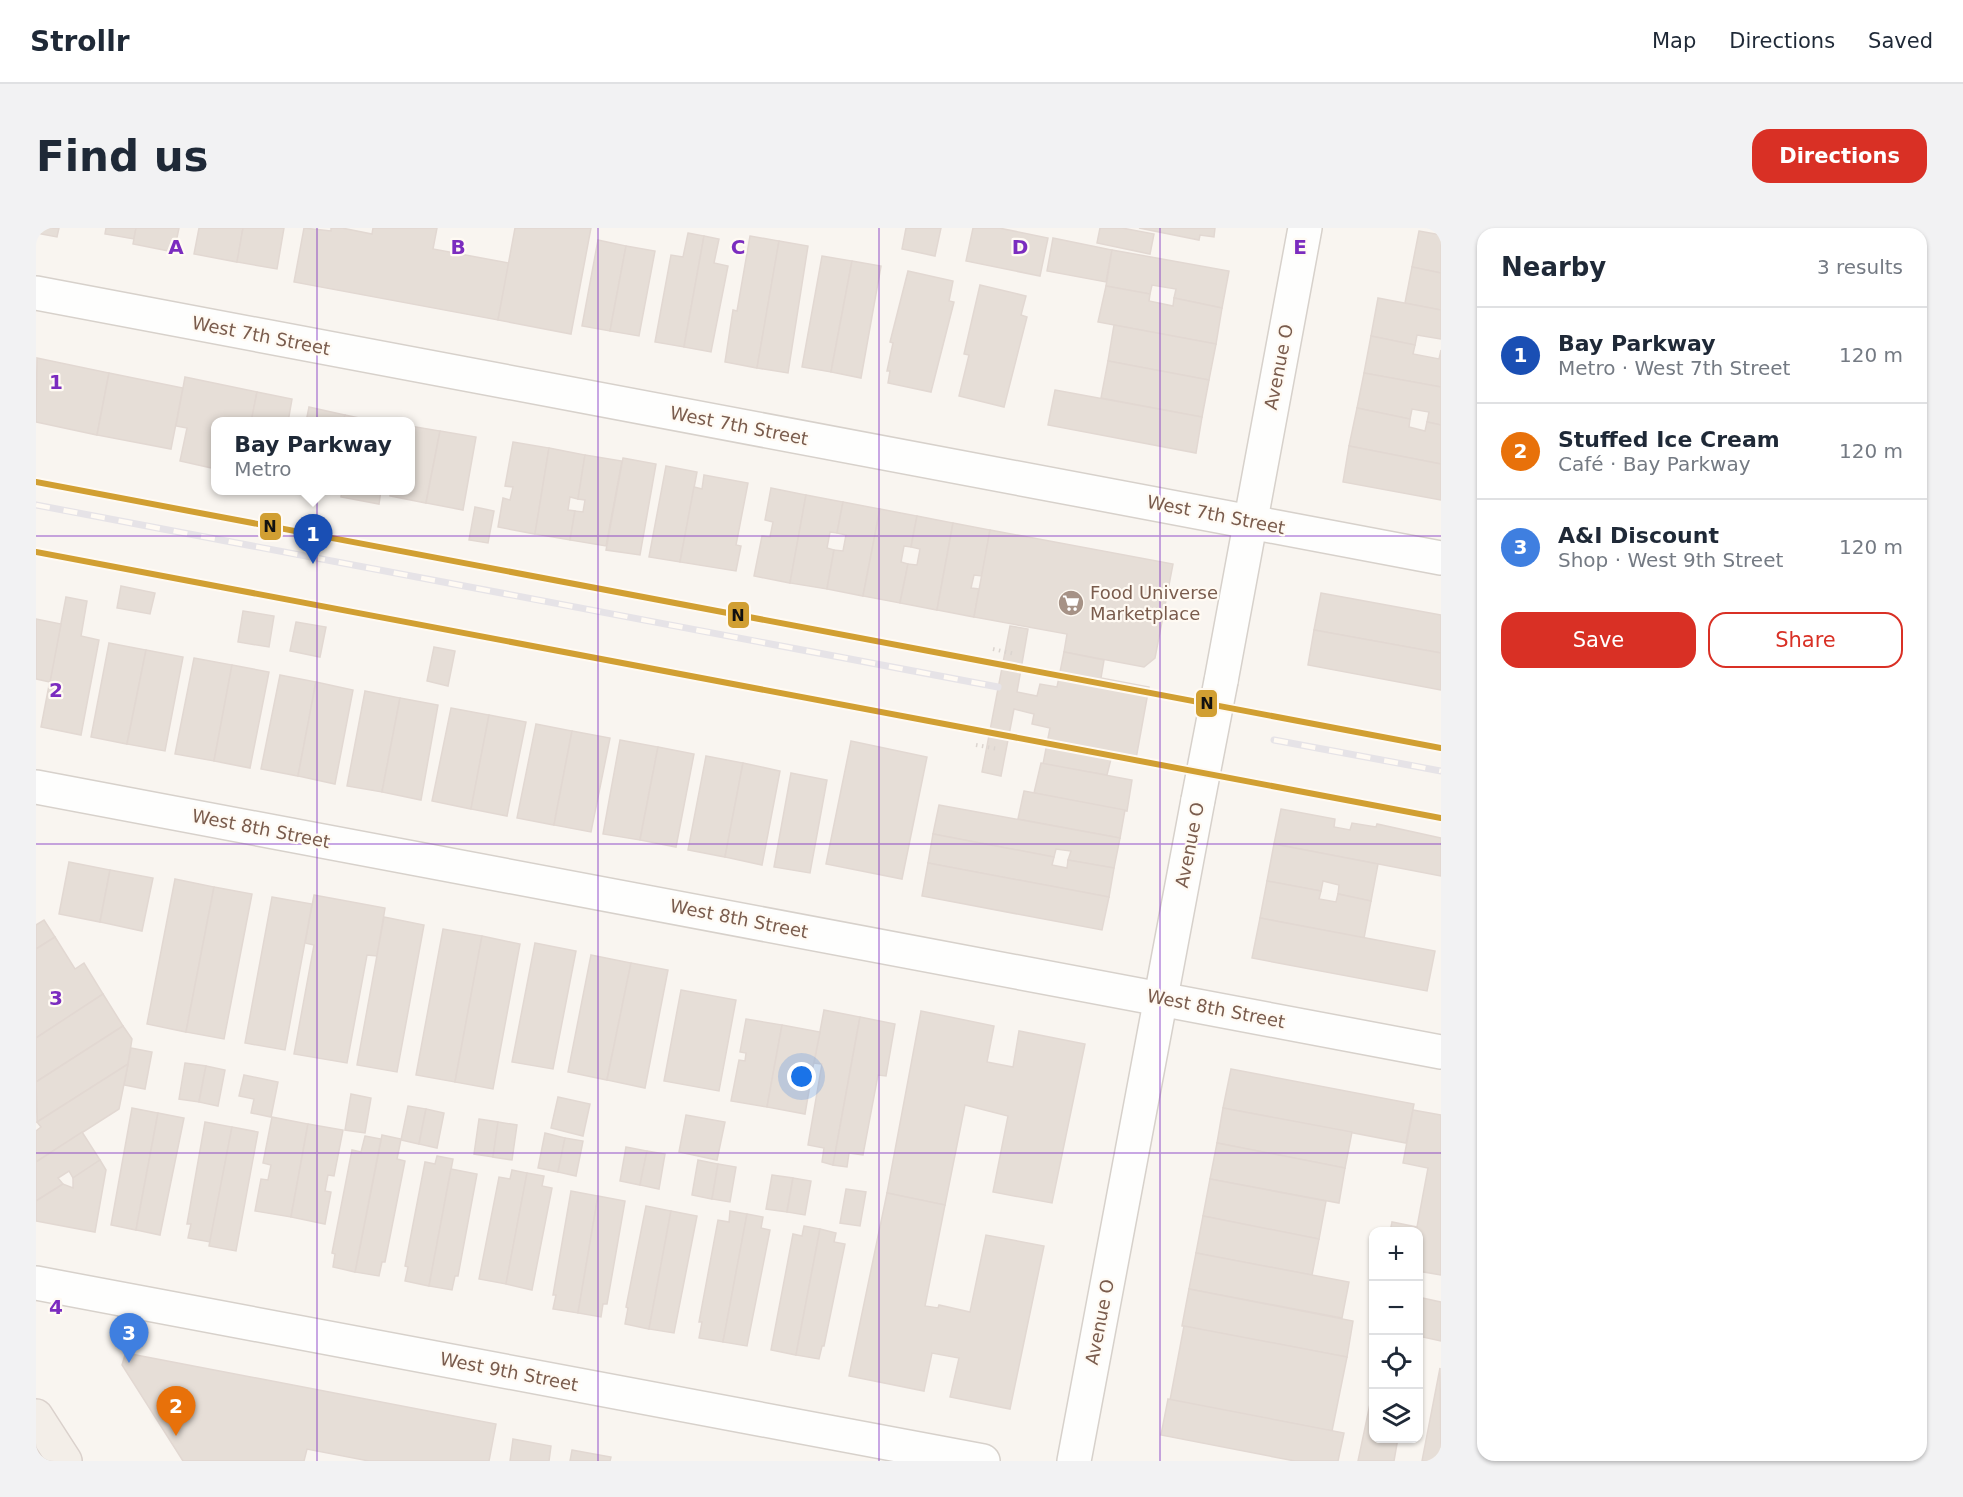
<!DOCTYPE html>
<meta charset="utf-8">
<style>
body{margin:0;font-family:"DejaVu Sans",sans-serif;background:#f2f2f3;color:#1f2937}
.controls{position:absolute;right:18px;bottom:18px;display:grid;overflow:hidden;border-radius:12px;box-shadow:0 2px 4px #0004}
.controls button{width:54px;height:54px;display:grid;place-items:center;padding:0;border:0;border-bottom:2px solid #e0e1e3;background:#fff;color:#1f2937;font:30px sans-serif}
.you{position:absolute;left:766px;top:849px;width:21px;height:21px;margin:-15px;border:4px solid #fff;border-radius:50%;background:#1a73e8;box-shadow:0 0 0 9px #1a73e833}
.badge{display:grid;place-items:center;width:39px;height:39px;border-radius:50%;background:#d93025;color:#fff;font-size:20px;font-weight:700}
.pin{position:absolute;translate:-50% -50px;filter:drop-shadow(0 2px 3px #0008)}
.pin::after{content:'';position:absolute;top:32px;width:21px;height:18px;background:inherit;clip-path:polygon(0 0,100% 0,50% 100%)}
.popup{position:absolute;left:175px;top:189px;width:204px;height:78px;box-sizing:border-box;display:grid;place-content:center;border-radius:12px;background:#fff;filter:drop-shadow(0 2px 4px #0005);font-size:20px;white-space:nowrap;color:#747a83}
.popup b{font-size:22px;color:#1f2937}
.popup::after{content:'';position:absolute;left:50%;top:100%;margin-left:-12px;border:12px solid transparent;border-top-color:#fff}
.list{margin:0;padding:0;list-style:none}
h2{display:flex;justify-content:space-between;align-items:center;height:78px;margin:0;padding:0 24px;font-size:26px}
h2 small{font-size:20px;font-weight:400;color:#747a83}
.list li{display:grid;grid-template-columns:39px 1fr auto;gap:18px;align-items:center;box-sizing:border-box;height:96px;padding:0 24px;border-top:2px solid #e0e1e3}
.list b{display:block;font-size:22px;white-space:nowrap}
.list p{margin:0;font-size:20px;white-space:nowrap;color:#747a83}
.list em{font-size:20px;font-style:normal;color:#747a83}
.actions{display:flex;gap:12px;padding:18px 24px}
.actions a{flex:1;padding:14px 0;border:2px solid #d93025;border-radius:18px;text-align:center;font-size:21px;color:#d93025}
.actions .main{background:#d93025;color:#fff}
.icon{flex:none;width:33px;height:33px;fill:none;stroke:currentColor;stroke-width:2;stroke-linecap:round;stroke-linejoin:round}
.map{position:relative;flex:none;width:1405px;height:1233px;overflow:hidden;border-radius:18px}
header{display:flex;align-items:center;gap:36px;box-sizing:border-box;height:84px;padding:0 30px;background:#fff;border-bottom:2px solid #e0e1e3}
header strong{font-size:28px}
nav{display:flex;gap:33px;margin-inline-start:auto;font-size:21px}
.intro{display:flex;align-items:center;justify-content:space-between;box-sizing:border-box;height:144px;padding:0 36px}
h1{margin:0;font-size:42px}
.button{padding:15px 27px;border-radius:18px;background:#d93025;color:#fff;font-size:21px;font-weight:700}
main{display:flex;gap:36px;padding:0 36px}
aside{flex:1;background:#fff;border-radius:18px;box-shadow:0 2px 4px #0004}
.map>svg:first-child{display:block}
.building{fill:#e6ded7;stroke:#e2d8d2;stroke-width:1.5}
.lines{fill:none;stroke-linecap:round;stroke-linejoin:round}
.street-casing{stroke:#d7d1cb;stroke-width:36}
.primary-casing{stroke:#dad1cc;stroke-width:36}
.path{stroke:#dcd5d0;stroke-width:4;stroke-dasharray:1.5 4.5;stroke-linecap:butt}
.street{stroke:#fefefd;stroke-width:33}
.primary{stroke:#f3eee8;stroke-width:33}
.rail-casing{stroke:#e6e3e7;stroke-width:7}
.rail{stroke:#fffaf3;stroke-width:4.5;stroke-dasharray:14;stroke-linecap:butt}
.street-bridge-casing{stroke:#d7d1cb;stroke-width:36;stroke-linecap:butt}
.street-bridge{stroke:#fefefd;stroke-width:33}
.metro-1-casing{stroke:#fffaf3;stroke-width:10}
.metro-1{stroke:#d19f32;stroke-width:6}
.grid{fill:none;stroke:#7b2cbf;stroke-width:1.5;stroke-opacity:0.55}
.labels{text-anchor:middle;stroke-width:4.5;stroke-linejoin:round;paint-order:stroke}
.street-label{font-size:18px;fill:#7a5c4d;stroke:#fffaf3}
.poi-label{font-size:18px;fill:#7a5c4d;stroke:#fffaf3;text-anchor:start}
.grid-label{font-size:20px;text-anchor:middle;font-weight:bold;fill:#7b2cbf;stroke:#fffaf3;stroke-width:4.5;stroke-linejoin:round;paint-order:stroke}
.line-badge{stroke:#fffaf3;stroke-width:2}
.pale-badge-label{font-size:16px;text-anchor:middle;font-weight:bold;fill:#111}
</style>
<header>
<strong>Strollr</strong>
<nav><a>Map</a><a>Directions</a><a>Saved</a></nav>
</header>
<div class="intro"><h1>Find us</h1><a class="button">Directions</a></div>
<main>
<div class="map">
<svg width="1405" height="1233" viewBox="0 0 1405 1233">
<rect width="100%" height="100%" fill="#f9f5f0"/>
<!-- building -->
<g class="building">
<polygon points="0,0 23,0 21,9 0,5"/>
<polygon points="70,0 100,0 98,11 69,6"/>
<polygon points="100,0 143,0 138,24 97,16"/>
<polygon points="163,0 207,0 201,34 158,26"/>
<polygon points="207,0 248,0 241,41 201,34"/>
<polygon points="268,0 295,3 295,0 306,0 336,6 337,0 401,0 397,21 473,35 462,92 258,54"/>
<polygon points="479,0 555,0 535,106 462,92"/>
<polygon points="870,0 905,0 899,28 866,21"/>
<polygon points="937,0 963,0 1012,10 1004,48 930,33"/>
<polygon points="1064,0 1086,0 1118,6 1114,26 1061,15"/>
<polygon points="1103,0 1179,0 1178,9 1164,7 1163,12"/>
<polygon points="1383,3 1405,7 1405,45 1376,39"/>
<polygon points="652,5 668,8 648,119 619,114 635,27 647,29"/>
<polygon points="668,8 683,11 678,35 692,38 675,124 648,119"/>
<polygon points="714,8 743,13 721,140 689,134 697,82 701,83"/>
<polygon points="1017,10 1076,22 1070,54 1011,43"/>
<polygon points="562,12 590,18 574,103 546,98"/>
<polygon points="743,13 772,18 752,145 721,140"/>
<polygon points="590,18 619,23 603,108 574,103"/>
<polygon points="1076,22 1193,43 1186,80 1138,70 1140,61 1116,57 1114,66 1070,58"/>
<polygon points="786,28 816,33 795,144 766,139"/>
<polygon points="816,33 845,38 825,150 795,144"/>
<polygon points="1376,39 1405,45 1405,82 1369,75"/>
<polygon points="872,43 917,53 913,73 918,74 895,164 852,155 854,143 851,143 857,115 854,114"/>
<polygon points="944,57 990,68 985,87 991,89 968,179 923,168 933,127 928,126"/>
<polygon points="1070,58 1114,66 1113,73 1137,78 1138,70 1186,80 1180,116 1062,94"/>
<polygon points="1342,70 1405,82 1405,111 1381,107 1379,117 1335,108"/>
<polygon points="1078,97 1180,116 1173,152 1072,133"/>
<polygon points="1335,108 1379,117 1377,126 1403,131 1405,122 1405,159 1328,145"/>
<polygon points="1,130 73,145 61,207 0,194"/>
<polygon points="1072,133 1173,152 1166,189 1065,170"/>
<polygon points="73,145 147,160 135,221 61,207"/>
<polygon points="1328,145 1405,159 1405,197 1391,194 1393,184 1376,181 1374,191 1321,180"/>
<polygon points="149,149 221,164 215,194 180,194 180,241 144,233 151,200 140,198"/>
<polygon points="1019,162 1166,189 1160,225 1012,197"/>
<polygon points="221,164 256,171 252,194 215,194"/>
<polygon points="273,179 309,187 307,194 270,194"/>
<polygon points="1321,180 1374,191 1373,199 1389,203 1391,194 1405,197 1405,236 1313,218"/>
<polygon points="309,187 342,194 307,194"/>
<polygon points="374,198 404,203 390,275 354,268 355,262 374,262"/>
<polygon points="404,203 440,209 427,282 390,275"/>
<polygon points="477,214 513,220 499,306 462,299 467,270 474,272 477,259 469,258"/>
<polygon points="1313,218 1405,236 1405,272 1307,254"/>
<polygon points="513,220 549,227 542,271 534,269 532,282 539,283 534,312 499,306"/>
<polygon points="549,227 586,233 570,318 534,312 539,283 547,284 549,272 542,271"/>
<polygon points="587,230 620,236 604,327 570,322"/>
<polygon points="630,238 661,244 644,334 613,329"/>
<polygon points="668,247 712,255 700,317 705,318 700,343 644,334 658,259 666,261"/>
<polygon points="735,260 770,267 754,355 718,348 726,308 734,309 737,294 729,292"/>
<polygon points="306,262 345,262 343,276 305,269"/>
<polygon points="770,267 807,274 801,305 794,304 791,320 798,322 791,361 754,355"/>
<polygon points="807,274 844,281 827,368 791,361 798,322 807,323 810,307 801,305"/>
<polygon points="439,279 458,283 452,315 433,312"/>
<polygon points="844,281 881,288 875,319 868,318 865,334 872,336 864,375 827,368"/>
<polygon points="881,288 917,295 901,382 864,375 872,336 881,337 884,321 875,319"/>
<polygon points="917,295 954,302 946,348 938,347 935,360 943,361 938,389 901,382"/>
<polygon points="954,302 1137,336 1119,430 1108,439 1028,424 1031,406 938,389"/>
<polygon points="85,358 119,365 114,386 81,380"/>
<polygon points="1285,365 1405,387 1405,425 1278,402"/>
<polygon points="30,369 51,373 45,408 63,412 45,507 5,499"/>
<polygon points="207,383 238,388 233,419 202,414"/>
<polygon points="0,391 25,396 14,454 0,451"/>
<polygon points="260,394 290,399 284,429 254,423"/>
<polygon points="974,398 992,401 981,464 1001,468 1004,456 1021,459 1028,424 1068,432 1065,450 1113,459 1100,531 1076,527 1071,547 1007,536 1014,500 996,496 998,486 978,481 965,548 946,544"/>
<polygon points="1278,402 1405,425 1405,462 1272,437"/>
<polygon points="73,415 110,422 91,516 55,509"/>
<polygon points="398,419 419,423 412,458 391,453"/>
<polygon points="110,422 147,429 129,523 91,516"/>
<polygon points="158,430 196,437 178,533 139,526"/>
<polygon points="196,437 233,444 214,540 178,533"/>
<polygon points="244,447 280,454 262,548 225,541"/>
<polygon points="280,454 317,462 299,556 262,548"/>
<polygon points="329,463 364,470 346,564 311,558"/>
<polygon points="364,470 402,477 385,572 346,564"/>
<polygon points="415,480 453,487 435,581 396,573"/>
<polygon points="453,487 490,494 471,588 435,581"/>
<polygon points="500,496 536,503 518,597 481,590"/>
<polygon points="536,503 574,510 555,604 518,597"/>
<polygon points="584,512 622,519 604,612 567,606"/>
<polygon points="815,513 891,529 866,651 790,636"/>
<polygon points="622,519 658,526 640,619 604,612"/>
<polygon points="670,528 707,535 689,629 652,622"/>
<polygon points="707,535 744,543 726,637 689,629"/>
<polygon points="1005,535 1096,552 1091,583 998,565"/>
<polygon points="755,545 791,552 774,645 738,639"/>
<polygon points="988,563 1089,582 1084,610 982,591"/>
<polygon points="903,577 1084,610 1078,640 1032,632 1035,623 1020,621 1018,629 897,606"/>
<polygon points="1245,581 1299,591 1298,599 1314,602 1316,595 1340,599 1341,596 1405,610 1405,648 1238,616"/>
<polygon points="897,606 1018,629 1016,637 1031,640 1032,632 1078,640 1073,669 892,635"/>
<polygon points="1238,616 1342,636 1335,673 1302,666 1303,657 1287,653 1285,663 1231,653"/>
<polygon points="33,634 74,642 64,694 23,686"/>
<polygon points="892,635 1073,669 1066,702 886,668"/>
<polygon points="74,642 117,650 106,703 64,694"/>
<polygon points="139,651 178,659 150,804 111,796"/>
<polygon points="1231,653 1285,663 1283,671 1300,674 1302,666 1335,673 1328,710 1224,690"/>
<polygon points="178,659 216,666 188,811 150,804"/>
<polygon points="278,667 349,680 341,728 331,727 311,835 258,826 278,717 269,715"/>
<polygon points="236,669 276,676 249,822 209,815"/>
<polygon points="348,689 388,697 361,844 321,837"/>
<polygon points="1224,690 1399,723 1391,763 1216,730"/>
<polygon points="8,692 19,709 0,721 0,697"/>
<polygon points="407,701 446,708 419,854 380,847"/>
<polygon points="446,708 484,716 457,861 419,854"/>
<polygon points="19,709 39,741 48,735 67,766 0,810 0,721"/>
<polygon points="499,715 540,723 517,841 476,834"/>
<polygon points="555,727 595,735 571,852 532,844"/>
<polygon points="595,735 632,742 609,860 571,852"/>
<polygon points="645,762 700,772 683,863 628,853"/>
<polygon points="67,766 87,798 0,854 0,810"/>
<polygon points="788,782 824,789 797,937 786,934 788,920 772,917 786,836 778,835"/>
<polygon points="885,783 958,798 951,834 977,839 983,803 1049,816 1016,975 957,964 972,888 929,877 909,977 851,965"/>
<polygon points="824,789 859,796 850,848 842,847 827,927 813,925 811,939 797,937"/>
<polygon points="710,791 746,797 731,879 695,873 703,832 709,833 710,825 704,824"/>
<polygon points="746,797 784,804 777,839 770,838 769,843 776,845 769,886 731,879"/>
<polygon points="87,798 96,811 92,836 1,894 0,854"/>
<polygon points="95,820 116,824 109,861 88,857"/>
<polygon points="149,835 170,838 163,874 143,871"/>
<polygon points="92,836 83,881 0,934 0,903 5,899 1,894"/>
<polygon points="170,838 189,842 182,878 163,874"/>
<polygon points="1195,841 1378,876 1370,915 1187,880"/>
<polygon points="208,847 242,854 235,889 215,885 218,871 203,868"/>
<polygon points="315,866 335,870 329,905 309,902"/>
<polygon points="522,869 554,876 547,908 515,900"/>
<polygon points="372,878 390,881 383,916 365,912"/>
<polygon points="96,880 122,885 100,1002 75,997"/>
<polygon points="1187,880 1316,904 1309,940 1181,915"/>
<polygon points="390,881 408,885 401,920 383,916"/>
<polygon points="1377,882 1405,887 1405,1047 1382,1043 1382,1004 1354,1004 1356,994 1381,999 1392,940 1367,935"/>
<polygon points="122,885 148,890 124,1007 100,1002"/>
<polygon points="650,887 689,894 681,932 643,924"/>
<polygon points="236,889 272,896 255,989 219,983 225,951 232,952 235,937 227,935"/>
<polygon points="443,891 462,894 457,929 438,926"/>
<polygon points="169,894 196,899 174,1014 152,1010 155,996 151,996"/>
<polygon points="462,894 481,897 476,932 457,929"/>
<polygon points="272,896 307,902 298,948 292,947 289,963 295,964 289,996 255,989"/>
<polygon points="196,899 222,904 200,1023 173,1018"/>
<polygon points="46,904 64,932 37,950 33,943 22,950 27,956 0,973 0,934"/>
<polygon points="509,905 529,910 522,944 502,940"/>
<polygon points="346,907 365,911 361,931 369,933 349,1034 346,1034 343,1048 319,1044"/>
<polygon points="329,908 345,911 319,1044 297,1039 299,1026 296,1025 316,922 325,924"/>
<polygon points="529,910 547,913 540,948 522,944"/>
<polygon points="1181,915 1309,940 1303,975 1174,951"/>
<polygon points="590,919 611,923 604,957 584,953"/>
<polygon points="611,923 629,926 623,961 604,957"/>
<polygon points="401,928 417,931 393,1058 369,1053 372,1039 369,1038 389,934 399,936"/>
<polygon points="64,932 70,942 59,1004 0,993 0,973 27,956 37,960 37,950"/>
<polygon points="662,932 682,936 676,971 656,967"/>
<polygon points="682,936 700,939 694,974 676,971"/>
<polygon points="415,941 441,946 422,1048 419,1048 416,1062 393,1058"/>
<polygon points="476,942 491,945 470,1056 443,1051 463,949 474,951"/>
<polygon points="491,945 508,948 506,958 516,960 496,1062 470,1056"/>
<polygon points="736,947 757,950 751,984 730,981"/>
<polygon points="757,950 775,953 769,987 751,984"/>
<polygon points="1174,951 1290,973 1283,1011 1167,988"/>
<polygon points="810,961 830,964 824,998 804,995"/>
<polygon points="535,963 562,968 542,1085 517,1081 520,1067 517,1067"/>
<polygon points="851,965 909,977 889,1078 902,1080 903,1077 934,1084 950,1007 1008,1018 974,1181 914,1169 923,1130 896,1125 888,1163 813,1148"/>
<polygon points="562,968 589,973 571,1076 567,1076 565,1089 542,1085"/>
<polygon points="610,978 635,983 613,1101 589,1096 592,1080 590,1079"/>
<polygon points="635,983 661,988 638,1105 613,1101"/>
<polygon points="694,983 711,986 687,1114 663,1110 666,1094 663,1094 682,992 693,994"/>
<polygon points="711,986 727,989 725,1000 734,1002 711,1118 687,1114"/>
<polygon points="1167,988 1283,1011 1276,1047 1160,1025"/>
<polygon points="768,998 784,1001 760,1127 735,1122 757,1006 766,1008"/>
<polygon points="784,1001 800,1005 798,1014 809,1016 788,1118 786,1118 783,1131 760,1127"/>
<polygon points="1160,1025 1313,1054 1306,1090 1153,1061"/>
<polygon points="1153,1061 1317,1093 1311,1129 1146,1098"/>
<polygon points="1382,1069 1405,1074 1405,1113 1382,1108"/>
<polygon points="1148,1098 1311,1129 1296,1203 1134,1172"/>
<polygon points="95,1126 460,1196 453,1233 333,1233 271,1221 268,1233 147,1233 86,1137 89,1127"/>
<polygon points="1404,1140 1405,1233 1386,1233"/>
<polygon points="1338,1157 1338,1210 1362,1210 1358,1233 1322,1233"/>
<polygon points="1132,1171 1308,1205 1302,1233 1259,1233 1125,1207"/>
<polygon points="477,1211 515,1218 513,1233 474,1233"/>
<polygon points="536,1222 575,1229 574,1233 534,1233"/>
</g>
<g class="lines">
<!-- street casing -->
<g class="street-casing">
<g id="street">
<polyline points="0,65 1405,330"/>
<polyline points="1185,453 1269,0"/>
<polyline points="0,559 1405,824"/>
<polyline points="0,1055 947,1233"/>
<polyline points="1038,1233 1162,572"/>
</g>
</g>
<!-- primary casing -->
<g class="primary-casing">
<polyline id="primary" points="0,1188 29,1233"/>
</g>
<!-- path -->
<g class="path">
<polyline points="957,421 979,426"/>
<polyline points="940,517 962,521"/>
</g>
<!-- street -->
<use href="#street" class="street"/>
<!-- primary -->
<use href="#primary" class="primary"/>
<!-- rail casing -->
<g class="rail-casing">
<g id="rail">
<polyline points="0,277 962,459"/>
<polyline points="1238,512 1405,543"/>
</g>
</g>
<!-- rail -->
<use href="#rail" class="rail"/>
<!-- street-bridge casing -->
<g class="street-bridge-casing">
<polyline id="street-bridge" points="1162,572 1185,453"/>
</g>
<!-- street-bridge -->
<use href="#street-bridge" class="street-bridge"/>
<!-- metro-1 casing -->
<g class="metro-1-casing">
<g id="metro-1">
<polyline points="0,254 1405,520"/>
<polyline points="0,324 1405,590"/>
</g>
</g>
<!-- metro-1 -->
<use href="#metro-1" class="metro-1"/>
</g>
<!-- grid -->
<path class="grid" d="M281,0V1233M562,0V1233M843,0V1233M1124,0V1233M0,308H1405M0,616H1405M0,925H1405"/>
<!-- icons -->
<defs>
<g id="supermarket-disc" transform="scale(1.35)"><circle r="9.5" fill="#a69286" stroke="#fffaf3"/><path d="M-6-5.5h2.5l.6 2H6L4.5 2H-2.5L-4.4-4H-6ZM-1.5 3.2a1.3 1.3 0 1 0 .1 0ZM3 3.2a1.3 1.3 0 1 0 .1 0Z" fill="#fff"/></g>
</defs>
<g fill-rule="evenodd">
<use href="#supermarket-disc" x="1035" y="375"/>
</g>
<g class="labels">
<!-- street labels -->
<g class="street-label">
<text transform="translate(225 108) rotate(11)" y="6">West 7th Street</text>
<text transform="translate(1243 139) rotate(-79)" y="6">Avenue O</text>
<text transform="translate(703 198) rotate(11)" y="6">West 7th Street</text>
<text transform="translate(1180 287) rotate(11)" y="6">West 7th Street</text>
<text transform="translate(225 601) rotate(11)" y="6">West 8th Street</text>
<text transform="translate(1154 617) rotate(-79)" y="6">Avenue O</text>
<text transform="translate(703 691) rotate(11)" y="6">West 8th Street</text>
<text transform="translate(1180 781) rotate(11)" y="6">West 8th Street</text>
<text transform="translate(1064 1094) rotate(-79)" y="6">Avenue O</text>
<text transform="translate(473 1144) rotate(11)" y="6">West 9th Street</text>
</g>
<!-- poi labels -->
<g class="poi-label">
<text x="1054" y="371">Food Universe<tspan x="1054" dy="21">Marketplace</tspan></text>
</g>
</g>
<g class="grid-label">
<text x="140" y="26">A</text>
<text x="422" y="26">B</text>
<text x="702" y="26">C</text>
<text x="984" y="26">D</text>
<text x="1264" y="26">E</text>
<text x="20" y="161">1</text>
<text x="20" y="469">2</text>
<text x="20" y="777">3</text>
<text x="20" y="1086">4</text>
</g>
<g class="line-badge">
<rect x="223" y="284" width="23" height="29" rx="6" fill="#d19f32"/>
<rect x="691" y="373" width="23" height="28" rx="6" fill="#d19f32"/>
<rect x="1159" y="461" width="23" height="29" rx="6" fill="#d19f32"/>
</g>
<g class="pale-badge-label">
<text x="234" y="304">N</text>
<text x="702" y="393">N</text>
<text x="1171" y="481">N</text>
</g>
</svg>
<div class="controls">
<button>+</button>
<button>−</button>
<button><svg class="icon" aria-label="locate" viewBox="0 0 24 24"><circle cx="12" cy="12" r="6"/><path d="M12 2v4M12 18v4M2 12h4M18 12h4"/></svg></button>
<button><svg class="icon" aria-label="layers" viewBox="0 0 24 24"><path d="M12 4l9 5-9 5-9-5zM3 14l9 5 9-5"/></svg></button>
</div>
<div class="you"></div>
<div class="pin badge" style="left:277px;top:336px;background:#1a4fb4">1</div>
<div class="popup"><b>Bay Parkway</b>Metro</div>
<div class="pin badge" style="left:140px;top:1208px;background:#e8710a">2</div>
<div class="pin badge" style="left:93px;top:1135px;background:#3f7fe0">3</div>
</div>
<aside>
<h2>Nearby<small>3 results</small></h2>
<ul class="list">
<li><span class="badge" style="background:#1a4fb4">1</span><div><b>Bay Parkway</b><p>Metro · West 7th Street</p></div><em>120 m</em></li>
<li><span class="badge" style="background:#e8710a">2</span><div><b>Stuffed Ice Cream</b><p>Café · Bay Parkway</p></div><em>120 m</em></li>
<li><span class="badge" style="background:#3f7fe0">3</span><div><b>A&amp;I Discount</b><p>Shop · West 9th Street</p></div><em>120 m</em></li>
</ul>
<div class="actions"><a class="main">Save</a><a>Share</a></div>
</aside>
</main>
